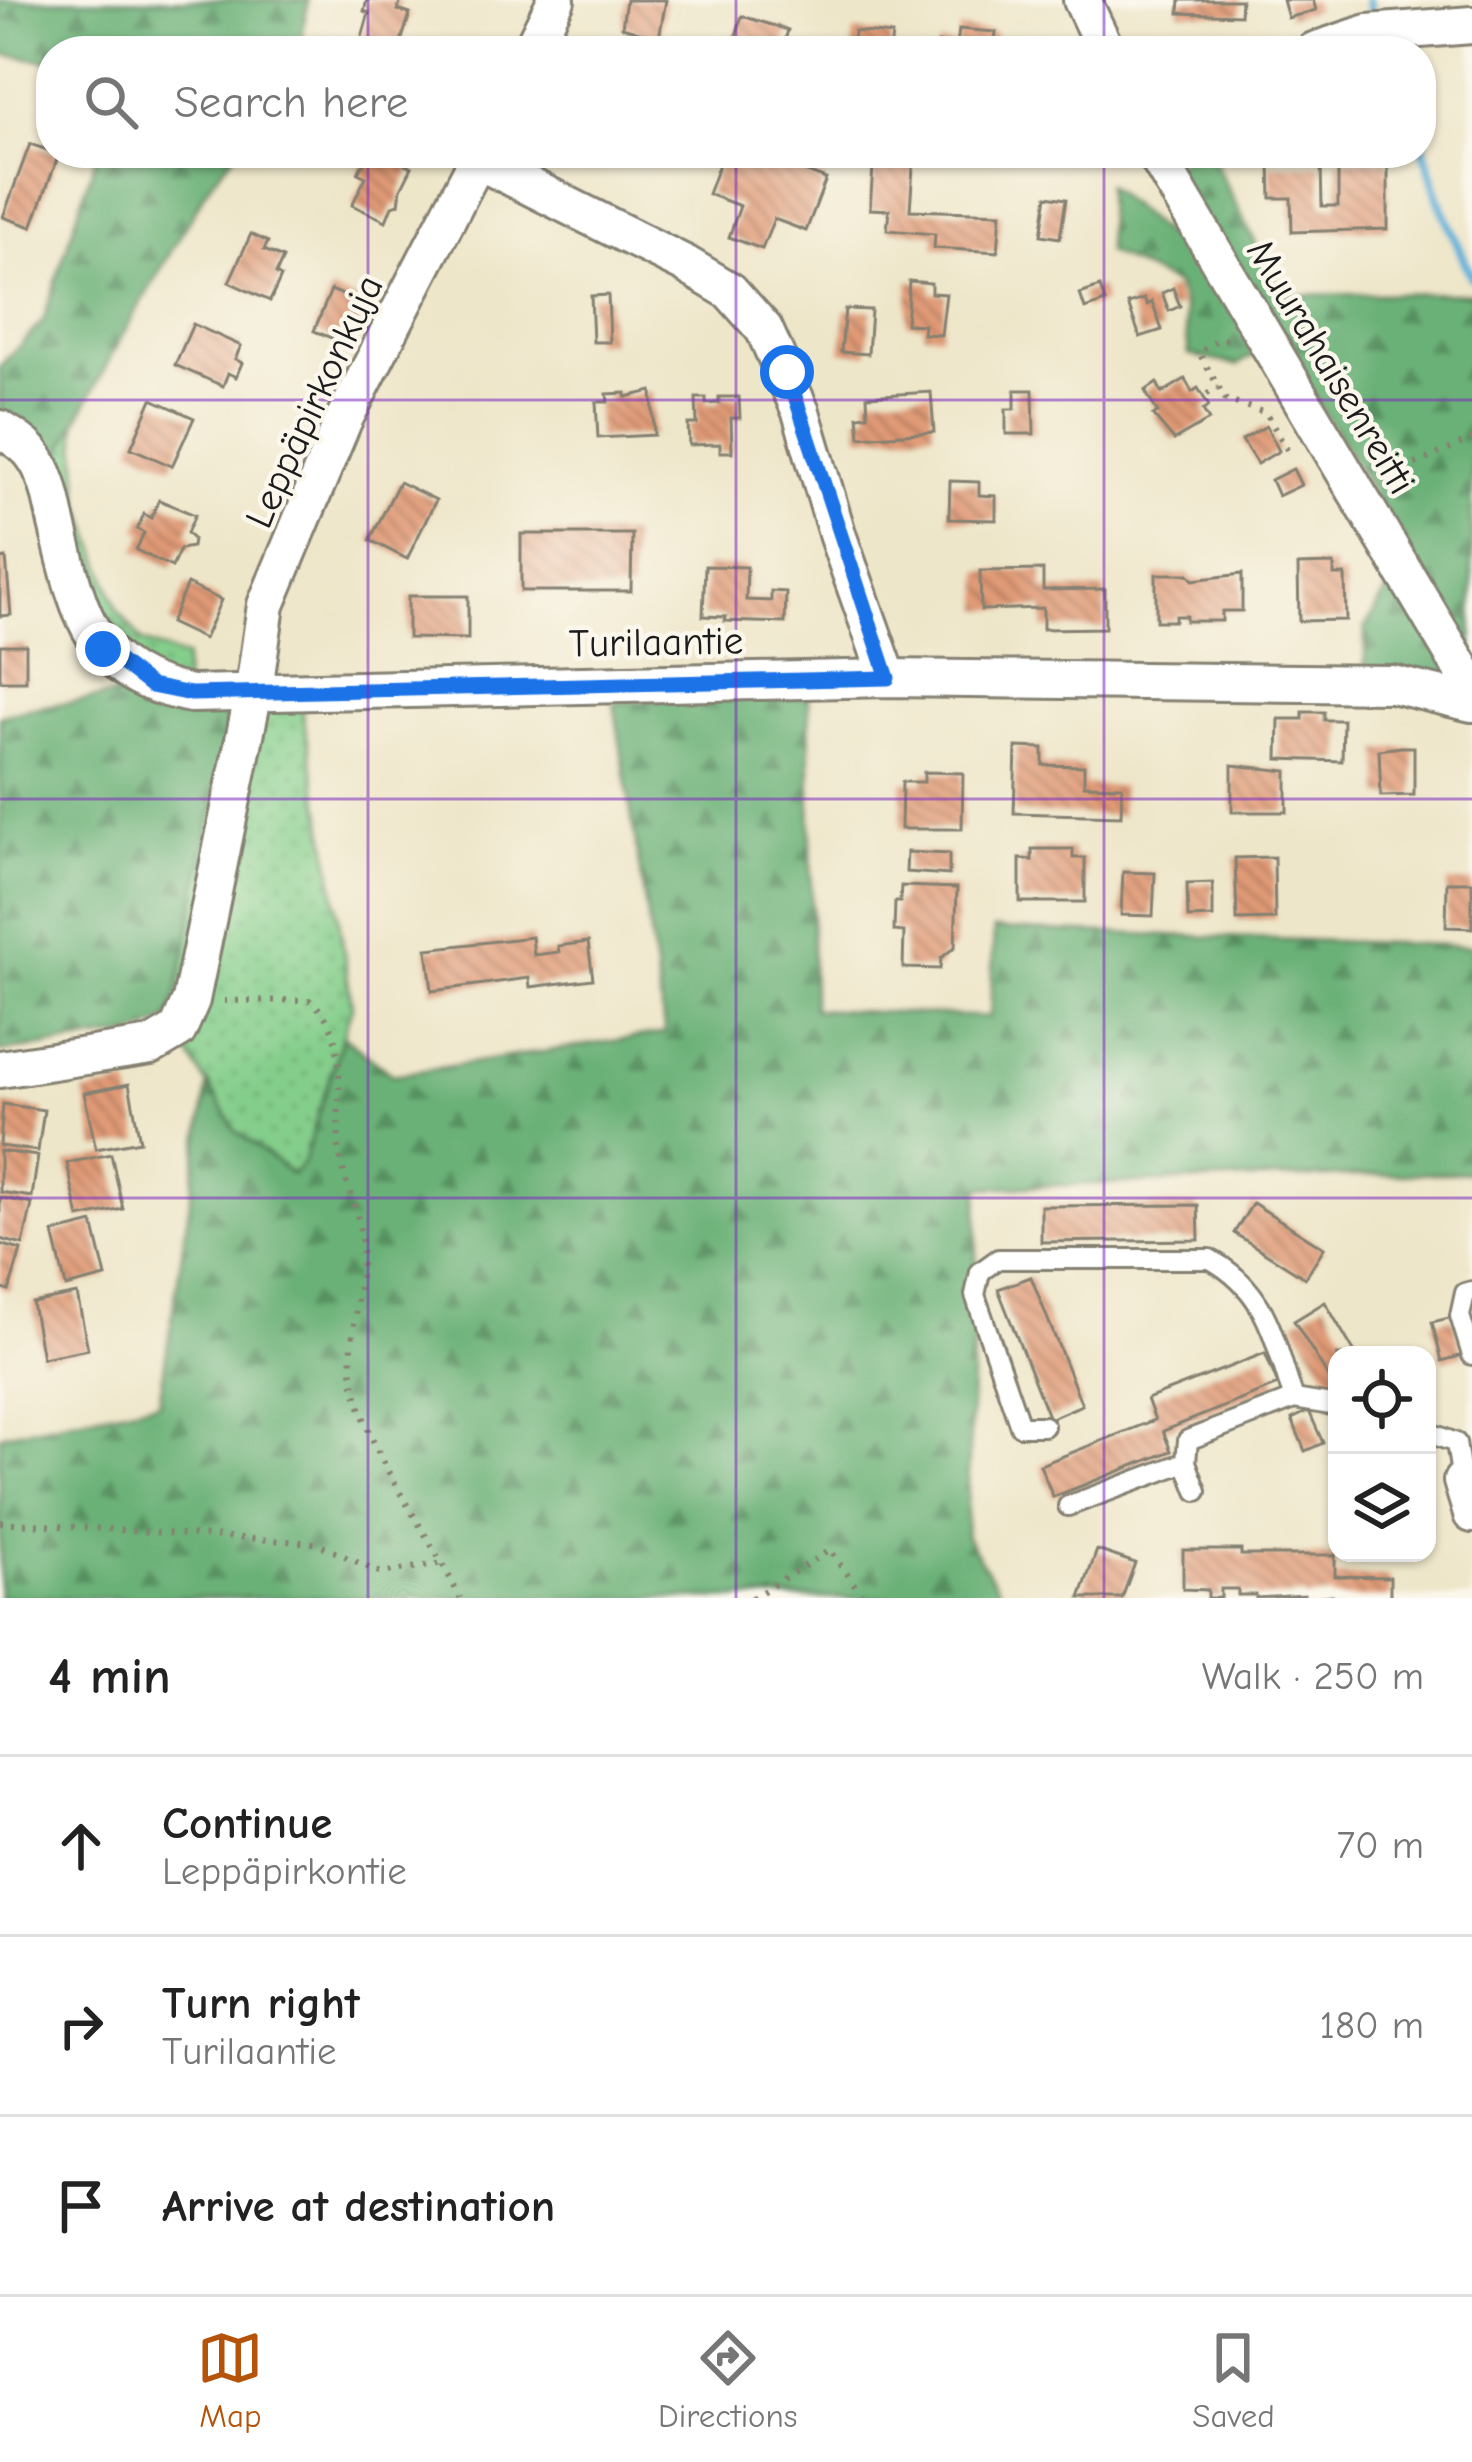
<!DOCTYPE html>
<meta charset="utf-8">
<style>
body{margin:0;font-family:"Comic Neue",sans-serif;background:#f6f6f6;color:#222}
.controls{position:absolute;right:36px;bottom:36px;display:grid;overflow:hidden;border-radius:24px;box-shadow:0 3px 9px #0004}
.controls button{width:108px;height:108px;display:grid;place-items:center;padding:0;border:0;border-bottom:3px solid #e0e0e0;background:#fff;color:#222;font:60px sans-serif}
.stop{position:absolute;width:36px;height:36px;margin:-27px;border:9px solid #1a73e8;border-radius:50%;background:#fff}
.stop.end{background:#1a73e8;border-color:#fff;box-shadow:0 3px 12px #0008}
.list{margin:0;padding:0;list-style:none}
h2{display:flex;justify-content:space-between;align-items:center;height:156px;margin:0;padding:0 48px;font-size:51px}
h2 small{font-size:39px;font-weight:400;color:#767676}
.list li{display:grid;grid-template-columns:78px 1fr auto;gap:36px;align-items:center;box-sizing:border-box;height:180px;padding:0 48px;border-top:3px solid #e0e0e0}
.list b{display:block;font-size:45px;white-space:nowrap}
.list p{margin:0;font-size:39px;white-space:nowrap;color:#767676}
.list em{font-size:39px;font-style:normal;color:#767676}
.icon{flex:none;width:66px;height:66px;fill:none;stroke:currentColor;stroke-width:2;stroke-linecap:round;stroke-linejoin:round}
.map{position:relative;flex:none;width:1472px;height:1598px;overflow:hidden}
.search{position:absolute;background:#fff;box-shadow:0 3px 9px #0004;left:36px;right:36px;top:36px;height:132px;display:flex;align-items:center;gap:30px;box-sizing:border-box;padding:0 42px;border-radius:48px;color:#767676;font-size:45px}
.sheet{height:696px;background:#fff}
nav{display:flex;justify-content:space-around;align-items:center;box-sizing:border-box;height:168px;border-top:3px solid #e0e0e0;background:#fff;font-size:33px;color:#767676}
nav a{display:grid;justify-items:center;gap:6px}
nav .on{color:#b45309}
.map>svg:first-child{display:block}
.grass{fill:url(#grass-dots);stroke:#507554;stroke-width:3}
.forest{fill:url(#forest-firs);stroke:#44664a;stroke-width:3}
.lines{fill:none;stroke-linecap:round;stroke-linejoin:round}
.stream{stroke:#5cafd7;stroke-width:9}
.building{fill:url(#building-back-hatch)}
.service-casing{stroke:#858172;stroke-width:24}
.minor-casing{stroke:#858172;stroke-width:42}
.path{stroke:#858172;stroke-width:6;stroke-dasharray:3 9;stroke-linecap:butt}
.service{stroke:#fff;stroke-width:18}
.minor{stroke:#fff;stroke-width:36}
.route{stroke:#1a73e8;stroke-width:15}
.grid{fill:none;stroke:#7b2cbf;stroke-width:3;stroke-opacity:0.55}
.labels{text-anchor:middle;stroke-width:9;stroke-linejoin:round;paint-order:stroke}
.street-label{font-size:39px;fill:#1c1c1c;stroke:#fbf7ec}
</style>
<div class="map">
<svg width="1472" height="1598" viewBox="0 0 1472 1598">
<defs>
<pattern id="grass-dots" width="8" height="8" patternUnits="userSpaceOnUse" patternTransform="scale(3)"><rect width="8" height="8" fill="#84ce8b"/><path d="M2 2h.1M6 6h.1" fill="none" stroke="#71b077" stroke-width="1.8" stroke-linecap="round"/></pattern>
<pattern id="forest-firs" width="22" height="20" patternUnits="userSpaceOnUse" patternTransform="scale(3)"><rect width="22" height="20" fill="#6bb177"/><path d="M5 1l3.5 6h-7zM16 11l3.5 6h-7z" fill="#578f61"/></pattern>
<pattern id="building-back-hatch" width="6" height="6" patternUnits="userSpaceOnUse" patternTransform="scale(3)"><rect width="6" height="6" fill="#e09a76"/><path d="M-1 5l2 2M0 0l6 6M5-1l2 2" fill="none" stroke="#b57d60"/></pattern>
</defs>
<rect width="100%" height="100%" fill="#fbf7ec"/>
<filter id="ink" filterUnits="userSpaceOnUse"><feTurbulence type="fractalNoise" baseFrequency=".00833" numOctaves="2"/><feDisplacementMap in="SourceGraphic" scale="24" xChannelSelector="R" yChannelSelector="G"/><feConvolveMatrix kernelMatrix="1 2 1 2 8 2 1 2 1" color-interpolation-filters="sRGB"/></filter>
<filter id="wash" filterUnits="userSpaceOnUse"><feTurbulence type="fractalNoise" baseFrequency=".004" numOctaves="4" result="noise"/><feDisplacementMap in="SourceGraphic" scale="48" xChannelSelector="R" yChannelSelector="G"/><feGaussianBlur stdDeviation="2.7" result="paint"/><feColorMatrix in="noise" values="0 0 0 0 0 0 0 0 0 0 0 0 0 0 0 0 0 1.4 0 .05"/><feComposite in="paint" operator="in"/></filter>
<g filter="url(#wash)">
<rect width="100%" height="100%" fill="#eee6c9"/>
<!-- grass -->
<g class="grass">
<polygon points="76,424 80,500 117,609 142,642 185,658 183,698 131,693 90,661 60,589 56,461"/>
<polygon points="299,693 328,848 352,1006 303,1163 292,1174 235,1130 168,1020 178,989 227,731 227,695"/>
</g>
<!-- forest -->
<g class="forest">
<polygon points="0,0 308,0 300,51 51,51 51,61 0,54"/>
<polygon points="97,153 235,153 212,181 119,341 56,461 0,429 0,366 43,321"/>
<polygon points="1194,153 1210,153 1282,295 1472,293 1472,656 1280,340 1237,365 1189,355 1184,309 1176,285 1107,252 1106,185 1188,254 1197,215 1171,165"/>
<polygon points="1396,576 1458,681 1365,684 1365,628"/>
<path d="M151,686L227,695V731L178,989L168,1020L135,1035L0,1052V716C50,701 101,702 151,686Z"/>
<polygon points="809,697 813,1009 990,1017 994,929 1472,946 1472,1172 979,1188 966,1537 1004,1598 0,1598 0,1435 159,1402 208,1083 235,1130 292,1174 303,1163 343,1036 393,1075 665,1033 614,702"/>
</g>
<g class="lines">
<!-- stream -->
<g class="stream">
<polyline points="1368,0 1373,20"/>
<polyline points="1421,140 1439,200 1472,278"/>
</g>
</g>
<g id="blocks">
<!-- building -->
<g class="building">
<polygon points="367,0 401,0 398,10 410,14 398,51 358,51 369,13 364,11"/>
<polygon points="626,0 666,0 659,38 622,27"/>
<polygon points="1180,0 1241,0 1240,15 1179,13"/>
<polygon points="1283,0 1313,0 1316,10 1288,18"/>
<polygon points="742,16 788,30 782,51 731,51"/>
<polygon points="959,29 996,32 994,51 937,51 938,43 957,45"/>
<polygon points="854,31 892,35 890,51 852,51"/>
<polygon points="30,144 59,154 32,227 3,217"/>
<polygon points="378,153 412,167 401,189 399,204 392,206 386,221 352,205 366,177 358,173 366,158 373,162"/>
<polygon points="723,153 757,153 826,179 806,231 774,219 762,249 729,237 740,206 708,194"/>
<polygon points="874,153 914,153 910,210 1001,213 998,252 934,248 935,234 887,230 889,210 870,209"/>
<polygon points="1338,160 1388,161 1388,229 1292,232 1291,198 1271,198 1270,165 1321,165 1322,206 1338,206"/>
<polygon points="1047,196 1066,199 1060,238 1041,235"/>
<polygon points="251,234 268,242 264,250 283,258 276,274 281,277 270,301 229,282"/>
<polygon points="909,281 931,283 931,293 946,294 941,335 923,334 924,325 906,324"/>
<polygon points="1100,287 1105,302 1085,309 1080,294"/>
<polygon points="1173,288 1180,306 1169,311 1162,293"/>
<polygon points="331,290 368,305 351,346 314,331"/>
<polygon points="608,295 610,342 593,342 591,296"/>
<polygon points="1144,299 1147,305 1152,302 1162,330 1140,337 1128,304"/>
<polygon points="845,309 871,310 868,354 841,352"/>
<polygon points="193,324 241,346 235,359 242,363 236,377 228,373 223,386 175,365"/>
<polygon points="1185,379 1192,392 1198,388 1209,406 1203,410 1209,420 1174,440 1153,415 1158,413 1145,391 1157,383 1162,393"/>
<polygon points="1015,390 1033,390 1034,434 1006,434 1006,409 1015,409"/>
<polygon points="652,391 654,435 598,438 596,402 608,402 607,394 626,393 626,397"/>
<polygon points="931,392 934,432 860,437 858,416 868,415 867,396"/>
<polygon points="719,397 739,397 740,418 731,418 732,452 720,452 720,444 689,445 688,424 697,424 696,398 706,398 706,404 719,403"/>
<polygon points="152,399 194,418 172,466 131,448"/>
<polygon points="1266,426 1279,451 1257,464 1242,440"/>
<polygon points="1293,469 1301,485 1278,496 1271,480"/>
<polygon points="950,481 979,482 979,495 996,496 996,520 949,519"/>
<polygon points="399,482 436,500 407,559 370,540"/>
<polygon points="159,500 195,515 187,533 193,539 192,547 180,549 172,567 136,550 144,533 137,529 144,514 151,518"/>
<polygon points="521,534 632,534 631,591 521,591"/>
<polygon points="6,558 11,615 0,616 0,559"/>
<polygon points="1334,564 1334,575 1345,575 1346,620 1299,621 1298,565"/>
<polygon points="705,566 747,567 746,600 771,601 771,591 786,592 785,623 725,621 726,617 703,616"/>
<polygon points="1043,570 1043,590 1105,589 1105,628 1043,629 1043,608 981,610 980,571"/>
<polygon points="1156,574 1188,574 1193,580 1242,574 1242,611 1222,611 1222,621 1186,621 1186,616 1175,616 1175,621 1156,621"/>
<polygon points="187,584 221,600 204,639 170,623"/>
<polygon points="408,596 468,596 468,639 408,638"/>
<rect x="0" y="645" width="26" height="36"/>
<polygon points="1303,712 1324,712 1324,720 1343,720 1342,761 1278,759 1279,719 1303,719"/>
<polygon points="1016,747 1043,748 1043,765 1084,766 1084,785 1122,786 1121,816 1014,813"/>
<polygon points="1401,747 1414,747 1414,795 1381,796 1379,750"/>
<polygon points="1232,765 1287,771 1287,812 1232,812"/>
<polygon points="924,772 963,773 962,829 901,829 902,782 924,782"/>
<polygon points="1032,849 1073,849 1073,858 1085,858 1085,902 1020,902 1020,859 1032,860"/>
<polygon points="907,852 949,854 949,875 906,872"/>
<polygon points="1274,857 1275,919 1237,920 1235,858"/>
<polygon points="1123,872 1155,873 1153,916 1121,915"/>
<polygon points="1447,882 1472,882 1472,928 1446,927"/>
<polygon points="1213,883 1213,917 1188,918 1187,884"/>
<polygon points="901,886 957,888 955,947 941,958 940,969 903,968 904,932 894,931 895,902 900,902"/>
<polygon points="532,937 534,955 559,952 558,946 588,942 593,979 530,987 529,978 432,991 427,949"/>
<polygon points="129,1084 140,1141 96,1149 84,1093"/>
<polygon points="3,1104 44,1110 38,1151 0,1146"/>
<polygon points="0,1151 38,1156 32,1197 0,1192"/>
<polygon points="111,1154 123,1209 79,1218 67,1163"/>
<polygon points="0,1197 32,1204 23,1245 0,1239"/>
<polygon points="1253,1203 1324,1248 1305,1278 1234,1233"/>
<polygon points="1198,1205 1199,1240 1041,1242 1041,1206"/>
<polygon points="93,1223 106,1277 66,1287 53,1233"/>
<polygon points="0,1244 21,1250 9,1291 0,1288"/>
<polygon points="1031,1277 1082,1405 1049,1419 998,1289"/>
<polygon points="77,1294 88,1349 42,1358 32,1303"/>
<polygon points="1325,1302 1356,1355 1337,1355 1337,1391 1294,1321"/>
<polygon points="1453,1317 1463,1355 1442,1361 1432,1322"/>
<polygon points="1265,1353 1278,1385 1163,1431 1171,1451 1053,1497 1040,1465 1155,1420 1147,1399"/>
<polygon points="1309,1411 1323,1443 1305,1451 1292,1419"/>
<polygon points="1097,1550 1135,1563 1122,1598 1080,1598"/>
<polygon points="1183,1550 1241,1550 1241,1555 1335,1555 1335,1576 1390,1577 1390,1598 1332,1598 1332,1595 1304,1598 1304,1595 1256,1598 1256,1595 1238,1595 1238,1589 1221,1589 1221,1598 1208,1598 1208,1590 1183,1589"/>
</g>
</g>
</g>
<g filter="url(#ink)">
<use href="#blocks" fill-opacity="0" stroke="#858172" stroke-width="3"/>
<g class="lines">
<!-- service casing -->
<g class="service-casing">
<g id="service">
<polyline points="1472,1291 1465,1293 1460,1316 1472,1355"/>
<path d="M1044,1426H1020L975,1295L980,1272L998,1259H1210C1269,1292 1273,1339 1294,1399"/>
<polyline points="1427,1432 1456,1443 1462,1481"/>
<polyline points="1197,1491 1186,1462 1188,1440 1294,1399 1337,1406"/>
<polyline points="1068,1506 1186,1462"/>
</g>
</g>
<!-- minor casing -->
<g class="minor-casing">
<g id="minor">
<polyline points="1082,0 1106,51"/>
<polyline points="531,51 556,0"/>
<polyline points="1314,51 1368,33 1472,25"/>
<polyline points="1155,153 1472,686"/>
<polyline points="477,160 685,264 730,291 764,329 801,412 838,537 888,678"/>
<path d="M0,429C10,435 22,442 30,451C46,470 51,494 56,519C78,610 88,674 191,694L888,678L1392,684L1472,703"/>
<polyline points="0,1069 151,1046 178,1030 191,1000 253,696 266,605 343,421 481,153"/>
<polyline points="1462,1481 1472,1514"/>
</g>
</g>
<!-- path -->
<g class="path">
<polyline points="1227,339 1217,340 1199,353 1226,400 1266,413 1289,453"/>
<polyline points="1207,394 1219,388"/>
<polyline points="1386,485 1409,467 1472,439"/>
<path d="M224,1001L309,1000C353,1031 335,1102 339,1148C342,1178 358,1207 361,1237C366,1290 342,1341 356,1393C377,1471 427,1528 460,1598"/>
<polyline points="0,1522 316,1543 381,1573 444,1563"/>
<polyline points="752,1598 830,1550 864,1598"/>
</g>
<!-- service -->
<use href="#service" class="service"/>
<!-- minor -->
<use href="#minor" class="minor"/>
</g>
</g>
<g class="lines" filter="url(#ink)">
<!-- route -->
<polyline class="route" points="103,649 151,686 191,694 888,678 787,372"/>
</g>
<!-- grid -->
<path class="grid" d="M368,0V51M736,0V51M1104,0V51M368,153V1598M736,153V1598M1104,153V1598M0,400H1472M0,799H1472M0,1198H1472"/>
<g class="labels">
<!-- street labels -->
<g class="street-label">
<text transform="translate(1332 366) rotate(59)" y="14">Muurahaisenreitti</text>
<text transform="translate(313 401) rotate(-65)" y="14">Leppäpirkonkuja</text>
<text transform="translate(656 641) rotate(-1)" y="14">Turilaantie</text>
</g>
</g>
</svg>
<div class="controls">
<button><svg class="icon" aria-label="locate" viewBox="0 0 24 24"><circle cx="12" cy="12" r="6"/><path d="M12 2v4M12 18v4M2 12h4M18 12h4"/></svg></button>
<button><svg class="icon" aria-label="layers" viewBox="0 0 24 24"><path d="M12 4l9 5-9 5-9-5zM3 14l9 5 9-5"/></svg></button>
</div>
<div class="stop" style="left:787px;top:372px"></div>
<div class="stop end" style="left:103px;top:649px"></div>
<div class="search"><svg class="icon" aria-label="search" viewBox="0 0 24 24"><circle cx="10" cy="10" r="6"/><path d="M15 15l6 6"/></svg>Search here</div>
</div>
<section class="sheet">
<h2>4 min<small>Walk · 250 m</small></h2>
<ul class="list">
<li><svg class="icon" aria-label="ahead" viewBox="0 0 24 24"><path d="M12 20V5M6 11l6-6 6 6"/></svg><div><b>Continue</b><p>Leppäpirkontie</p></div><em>70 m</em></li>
<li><svg class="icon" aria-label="right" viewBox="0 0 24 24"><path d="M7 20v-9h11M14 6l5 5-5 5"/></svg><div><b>Turn right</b><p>Turilaantie</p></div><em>180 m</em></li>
<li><svg class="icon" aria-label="arrive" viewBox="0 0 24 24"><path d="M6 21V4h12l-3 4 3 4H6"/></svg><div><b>Arrive at destination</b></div></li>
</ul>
</section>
<nav>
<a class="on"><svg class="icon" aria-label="map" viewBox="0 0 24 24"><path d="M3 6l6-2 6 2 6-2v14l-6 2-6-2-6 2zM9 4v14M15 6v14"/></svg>Map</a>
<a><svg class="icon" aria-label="directions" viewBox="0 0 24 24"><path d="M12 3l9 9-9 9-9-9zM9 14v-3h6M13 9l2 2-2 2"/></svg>Directions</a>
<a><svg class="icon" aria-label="saved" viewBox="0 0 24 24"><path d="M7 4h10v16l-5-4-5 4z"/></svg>Saved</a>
</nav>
